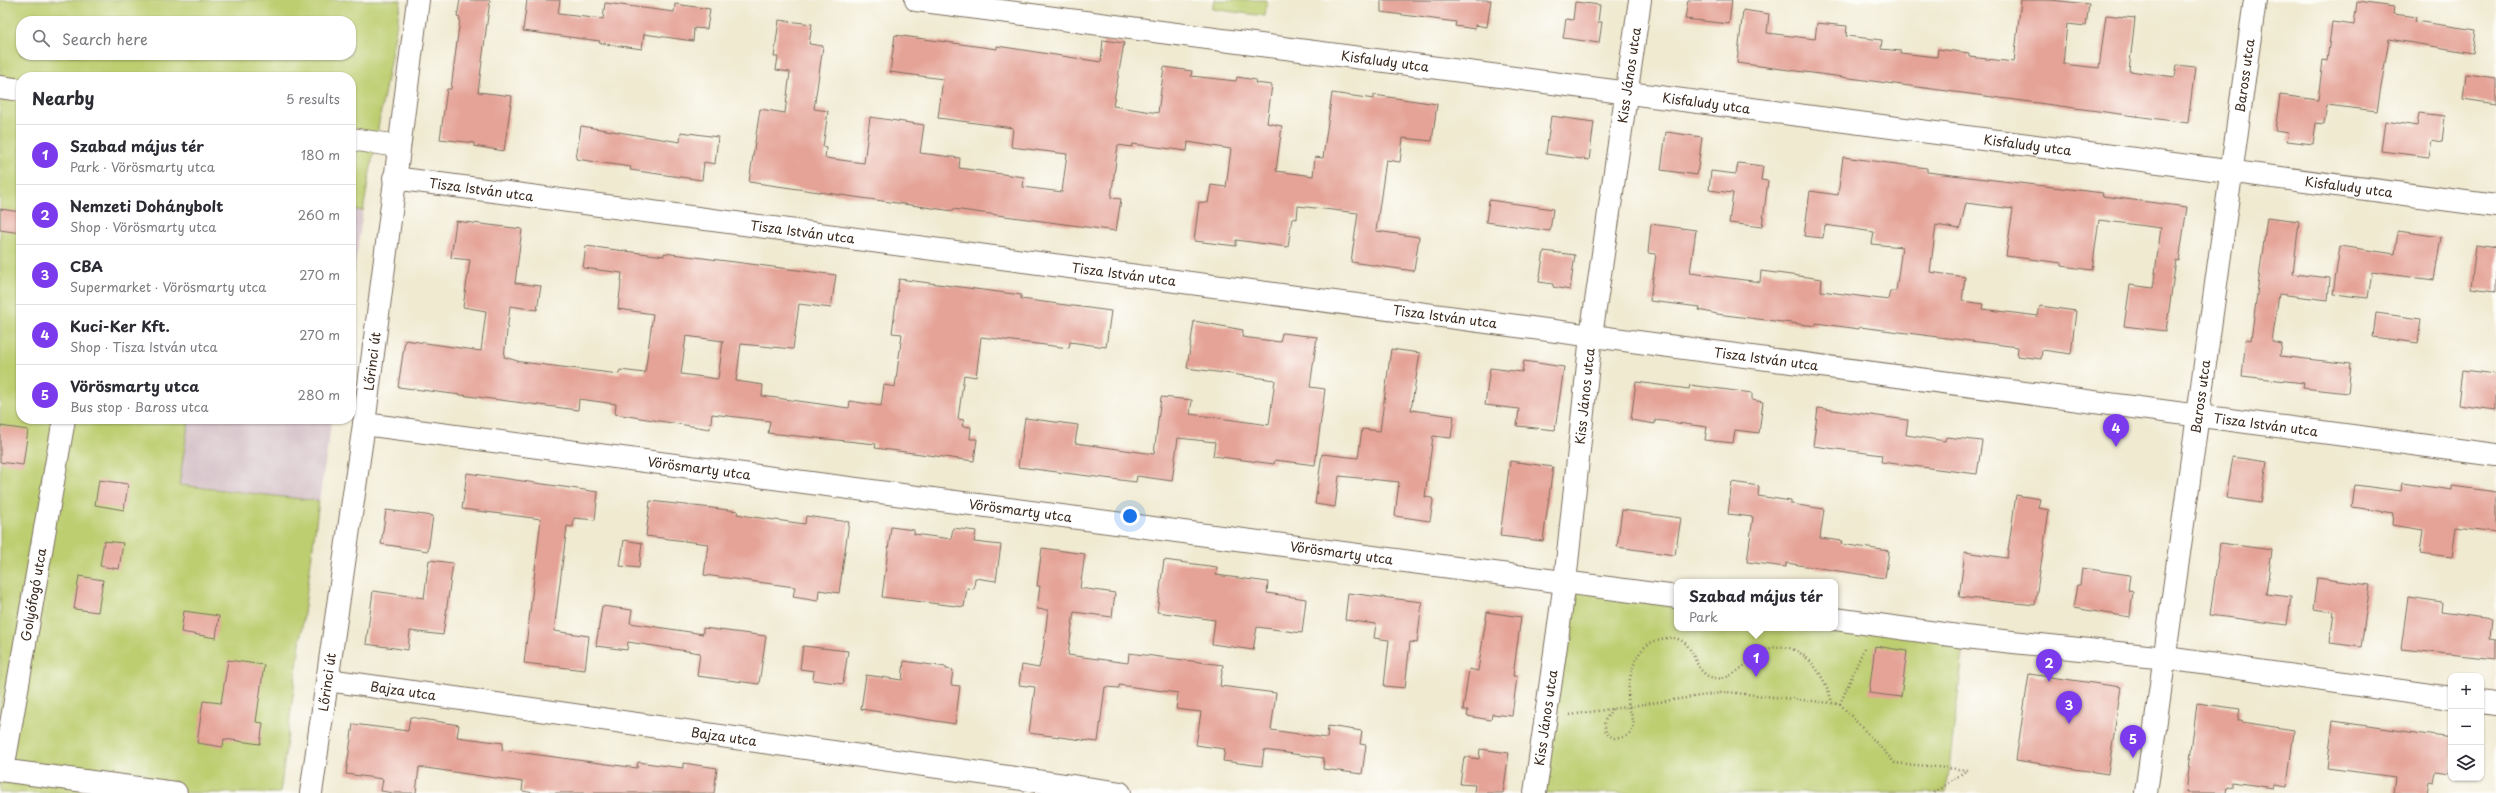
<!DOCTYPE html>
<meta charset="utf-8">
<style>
body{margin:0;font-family:"Playpen Sans",sans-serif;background:#f2f2f3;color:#2b2b33}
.controls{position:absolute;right:12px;bottom:12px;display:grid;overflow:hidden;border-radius:8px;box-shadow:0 1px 3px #0004}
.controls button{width:36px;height:36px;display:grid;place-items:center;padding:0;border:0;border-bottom:1px solid #e1e1e2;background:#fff;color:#2b2b33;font:20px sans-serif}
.you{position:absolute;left:1130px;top:516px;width:14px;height:14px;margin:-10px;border:3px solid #fff;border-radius:50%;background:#1a73e8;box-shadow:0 0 0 6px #1a73e833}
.badge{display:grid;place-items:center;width:26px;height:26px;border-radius:50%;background:#7c3aed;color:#fff;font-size:13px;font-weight:700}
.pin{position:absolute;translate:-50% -33px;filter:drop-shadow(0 1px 2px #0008)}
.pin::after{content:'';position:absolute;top:21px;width:14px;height:12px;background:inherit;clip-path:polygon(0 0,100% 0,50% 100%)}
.popup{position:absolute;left:1674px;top:579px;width:164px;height:52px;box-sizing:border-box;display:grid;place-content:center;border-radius:8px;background:#fff;filter:drop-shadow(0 1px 3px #0005);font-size:13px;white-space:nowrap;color:#7c7c81}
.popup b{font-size:15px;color:#2b2b33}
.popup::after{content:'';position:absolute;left:50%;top:100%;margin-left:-8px;border:8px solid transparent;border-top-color:#fff}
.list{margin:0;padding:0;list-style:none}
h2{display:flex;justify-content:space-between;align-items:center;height:52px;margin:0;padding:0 16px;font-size:17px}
h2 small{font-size:13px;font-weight:400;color:#7c7c81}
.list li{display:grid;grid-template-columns:26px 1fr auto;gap:12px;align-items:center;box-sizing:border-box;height:60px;padding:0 16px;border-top:1px solid #e1e1e2}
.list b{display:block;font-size:15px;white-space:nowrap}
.list p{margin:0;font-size:13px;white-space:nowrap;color:#7c7c81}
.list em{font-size:13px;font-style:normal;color:#7c7c81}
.icon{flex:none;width:22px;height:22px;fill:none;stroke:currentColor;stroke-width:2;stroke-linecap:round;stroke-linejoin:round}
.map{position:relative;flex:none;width:2496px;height:793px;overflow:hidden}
.search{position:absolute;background:#fff;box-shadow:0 1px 3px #0004;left:16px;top:16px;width:340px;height:44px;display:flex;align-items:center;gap:10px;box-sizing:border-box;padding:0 14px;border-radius:16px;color:#7c7c81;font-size:15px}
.panel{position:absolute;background:#fff;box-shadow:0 1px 3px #0004;left:16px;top:72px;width:340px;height:352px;border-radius:16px}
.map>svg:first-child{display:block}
.industrial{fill:#d2bec5}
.green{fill:#bdce71;stroke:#7c7c48;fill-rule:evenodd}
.building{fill:#e5a397;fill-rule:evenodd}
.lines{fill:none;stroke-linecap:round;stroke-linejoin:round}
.minor-casing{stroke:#7a6d5d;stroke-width:24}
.tertiary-casing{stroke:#7a6d5d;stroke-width:24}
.path{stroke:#7a6d5d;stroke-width:2.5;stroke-dasharray:1 3;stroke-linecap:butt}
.minor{stroke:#fff;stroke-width:22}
.tertiary{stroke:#fff;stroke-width:22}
.labels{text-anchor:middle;stroke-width:3;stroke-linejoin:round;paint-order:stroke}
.street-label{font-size:13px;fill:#3b2a1e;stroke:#fdfcf7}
</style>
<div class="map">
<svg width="2496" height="793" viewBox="0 0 2496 793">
<rect width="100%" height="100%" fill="#fdfcf7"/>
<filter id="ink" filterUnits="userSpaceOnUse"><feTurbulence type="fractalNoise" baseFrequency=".025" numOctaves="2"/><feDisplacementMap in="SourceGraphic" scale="8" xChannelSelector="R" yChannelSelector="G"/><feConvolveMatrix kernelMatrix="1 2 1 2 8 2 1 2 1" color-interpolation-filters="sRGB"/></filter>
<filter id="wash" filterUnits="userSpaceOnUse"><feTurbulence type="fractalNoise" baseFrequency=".012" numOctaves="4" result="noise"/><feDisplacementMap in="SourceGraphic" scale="16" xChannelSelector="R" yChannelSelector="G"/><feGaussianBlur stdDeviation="0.9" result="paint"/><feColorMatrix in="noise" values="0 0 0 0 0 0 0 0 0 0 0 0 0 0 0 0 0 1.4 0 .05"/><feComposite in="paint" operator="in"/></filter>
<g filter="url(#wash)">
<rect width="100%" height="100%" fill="#f0ead1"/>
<!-- industrial -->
<g class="industrial">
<polygon points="351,209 363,211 351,292"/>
<polygon points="189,419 332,419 319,501 179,485"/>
</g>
<!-- green -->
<g class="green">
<path d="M0,0H401L363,211L351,209V77H21V419H189L179,485L319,501L280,793H0ZM21,21H351V55H21Z"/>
<polygon points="1214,0 1267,0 1265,16 1212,9"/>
<polygon points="1565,582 1677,597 1677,628 1835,628 1965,637 1946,793 1535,793"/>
</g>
<g id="blocks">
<!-- building -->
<g class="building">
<polygon points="460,0 490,0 478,92 512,96 504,151 474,146 474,143 440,139 447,89 451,89 460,18 457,17"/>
<polygon points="527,0 560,0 558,14 603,19 605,3 674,12 675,4 710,9 707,29 694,28 693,41 644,34 642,49 599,43 600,41 523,31"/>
<polygon points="1381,0 1491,0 1487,27 1475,25 1475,29 1455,26 1456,22 1381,12"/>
<polygon points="1688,0 1732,0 1729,24 1685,19"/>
<polygon points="2021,0 2050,0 2089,4 2086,26 2067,24 2063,64 2099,68 2106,15 2135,18 2129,71 2175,77 2177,65 2195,67 2188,123 1737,63 1743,10 1769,14 1767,33 1815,39 1817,23 1847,26 1846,36 1882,40 1881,49 1901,51 1900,53 1937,57 1938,49 1969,53 1969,57 2014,62"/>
<polygon points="1575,2 1600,5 1598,22 1602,22 1599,43 1563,38 1566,19 1573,20"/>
<polygon points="2357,2 2394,7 2393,14 2416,17 2415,21 2476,30 2473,53 2389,39 2377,111 2327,105 2324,124 2316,123 2313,144 2287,141 2289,133 2275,131 2280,95 2318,100 2323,60 2327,61 2332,22 2354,25"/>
<polygon points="779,20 812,24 809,44 823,46 814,109 828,111 823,147 826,148 825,158 864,163 870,117 924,125 920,153 960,158 959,168 1024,177 1023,187 1062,192 1067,154 1011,147 1013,128 938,118 943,79 890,72 895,35 997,49 997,46 1101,62 1103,40 1124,43 1113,106 1158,113 1164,67 1192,71 1191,76 1236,81 1237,77 1256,80 1255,83 1272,85 1267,123 1282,126 1276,171 1313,176 1315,157 1323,158 1332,93 1374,99 1374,95 1437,104 1432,141 1403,138 1400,162 1386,160 1376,231 1419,237 1414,271 1351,262 1358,213 1298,206 1297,219 1292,218 1288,247 1236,240 1236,246 1194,241 1199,202 1208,203 1211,185 1226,187 1231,149 1188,142 1187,151 1133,144 1132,147 1118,145 1111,198 1121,199 1116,231 953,209 953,211 749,182 760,109 785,113 790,72 776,70 778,57 774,57"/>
<polygon points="2466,74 2496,78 2496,104 2463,99"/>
<polygon points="2419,113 2445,116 2442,142 2432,140 2429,157 2381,151 2385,121 2417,126"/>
<polygon points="1551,116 1594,122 1589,160 1546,154"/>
<polygon points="581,126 680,142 681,132 718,137 715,164 704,162 702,180 630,170 631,167 576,159"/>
<polygon points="1666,132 1702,137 1697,175 1661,170"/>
<polygon points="1843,157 1927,168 1927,172 2103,193 2102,196 2187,207 2179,261 2176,260 2166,331 2124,326 2130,285 2153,288 2161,228 2099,220 2092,270 2062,266 2062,263 2006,256 2013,209 1966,203 1960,229 1936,225 1930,272 1965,277 1962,301 1983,304 1982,309 2038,316 2040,306 2076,311 2071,354 2042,350 2041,359 2017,356 2018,347 1860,327 1859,329 1816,323 1816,326 1749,318 1717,314 1699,310 1700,307 1650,301 1656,254 1648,253 1651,224 1696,230 1690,273 1760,282 1761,271 1822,279 1821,291 1888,300 1890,291 1896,291 1902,247 1872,244 1874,232 1825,225 1823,238 1804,236 1810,191 1838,195"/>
<polygon points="1738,163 1763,166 1761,180 1768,181 1762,227 1729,223 1733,193 1709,190 1711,171 1736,174"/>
<polygon points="1489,200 1553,209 1550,231 1486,222"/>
<polygon points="0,209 21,212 21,233 0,230"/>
<polygon points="2267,217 2299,221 2293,274 2330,278 2328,300 2279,294 2272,342 2282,344 2280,356 2351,364 2348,393 2303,388 2304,383 2242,376 2246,339 2251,340"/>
<path d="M456,221L522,229L515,283L541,286L537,310L510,306L504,357L521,362L619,374L620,370L645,373L653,314L618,309L622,273L583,268L586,246L664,256V253L836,275L831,308L799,304L793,349L741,344L736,381L763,385L762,396L849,408L850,401L881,406L884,385L895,387L902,334L892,333L899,279L1021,295V299L1111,311L1106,347L1070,342L1069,348L981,337L976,377L964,375L958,419L964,420L962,426L971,427L970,439H977L974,461L875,448L876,444L768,433L770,421L712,414L710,429L615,414L616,404L579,399L578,410L398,387L405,340L481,351L486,311L463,307L470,260L451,258ZM686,336L723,341L718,379L681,374Z"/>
<polygon points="2398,231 2441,237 2434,280 2372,272 2368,298 2333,294 2340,246 2395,254"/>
<polygon points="2476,245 2496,248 2496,291 2471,288"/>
<polygon points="1544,251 1575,255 1570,290 1553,287 1553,284 1539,282"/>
<polygon points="2376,313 2421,319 2418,343 2373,337"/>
<polygon points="1194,321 1243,330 1242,337 1280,342 1282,333 1317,337 1310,387 1325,389 1315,465 1275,460 1274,464 1213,456 1215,442 1178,438 1172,481 1137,476 1136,482 1018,467 1025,418 1078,425 1075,443 1154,454 1161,397 1192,400 1190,414 1269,425 1275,380 1187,368"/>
<polygon points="1391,349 1420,353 1411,410 1454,416 1451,438 1433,436 1425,497 1432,498 1433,501 1430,521 1395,516 1399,482 1339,476 1335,507 1315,504 1322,454 1358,458 1362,429 1380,431"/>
<polygon points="1524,361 1564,367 1555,430 1517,426 1519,409 1485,405 1490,368 1522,372"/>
<polygon points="2462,370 2496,374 2496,410 2458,405"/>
<polygon points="1636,382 1689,389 1690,385 1752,393 1752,400 1763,402 1759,433 1735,430 1733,443 1705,440 1707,427 1655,420 1655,424 1631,420"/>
<polygon points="1818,408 1908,420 1906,435 1945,441 1946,437 1982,441 1977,474 1881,462 1882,455 1813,446"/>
<polygon points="0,426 28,430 23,465 0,462"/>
<polygon points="2233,457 2267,462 2261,503 2226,498"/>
<polygon points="1510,461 1553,467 1543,541 1500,536"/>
<polygon points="467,473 598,492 595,520 574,518 573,527 567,526 554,631 589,636 585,670 524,663 541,519 462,509"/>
<polygon points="99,480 128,484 124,510 95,505"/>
<polygon points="1732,482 1759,486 1758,496 1791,501 1791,504 1824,509 1820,538 1842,541 1841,544 1889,551 1885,578 1786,563 1786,567 1747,562 1753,517 1728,514"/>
<polygon points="2402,483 2452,490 2452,486 2496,492 2496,532 2456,527 2452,557 2420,553 2423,530 2392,525 2393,513 2352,507 2355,485 2401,491"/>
<polygon points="2016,495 2040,499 2038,508 2049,510 2035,605 1959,597 1965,552 2007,558"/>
<polygon points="650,501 738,511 737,514 753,517 805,524 806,516 849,522 839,593 819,590 818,601 793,597 795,587 704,575 708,544 646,536"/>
<polygon points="386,510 433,516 428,551 381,544"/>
<polygon points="1622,510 1681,518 1675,555 1617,547"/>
<polygon points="891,527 914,530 914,534 951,539 953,528 976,531 974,542 1001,545 996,581 975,578 974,589 967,588 964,607 882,597"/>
<polygon points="624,540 642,543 639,568 620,566"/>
<polygon points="104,541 123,543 119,569 100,566"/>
<polygon points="2220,543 2272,550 2266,594 2291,597 2287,625 2210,615"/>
<polygon points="1042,548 1085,554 1080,588 1115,593 1112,617 1074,612 1068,655 1128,663 1129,653 1223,665 1220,686 1276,693 1271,730 1327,738 1328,726 1362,731 1360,744 1366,745 1362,774 1323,769 1324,758 1264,750 1262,766 1223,761 1225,749 1196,745 1201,712 1176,709 1178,693 1119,685 1119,688 1105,687 1098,742 1029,733 1035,687 1019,685 1022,665 1039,668 1043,651 1048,610 1037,609 1040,586 1037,586"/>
<polygon points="429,560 453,563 443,635 410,631 408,650 366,644 373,591 424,598"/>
<polygon points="1164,560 1217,567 1216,575 1268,582 1267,593 1306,599 1302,633 1257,627 1253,650 1212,644 1215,620 1157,612"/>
<polygon points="2082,568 2130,575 2128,590 2133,591 2130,617 2073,608 2077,585 2080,585"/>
<polygon points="79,576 103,580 98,612 74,609"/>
<polygon points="2317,578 2370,585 2361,647 2330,643 2334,612 2313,609"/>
<polygon points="1348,593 1422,602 1417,643 1410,642 1405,688 1384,686 1389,640 1374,638 1376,624 1345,620"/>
<polygon points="2408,597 2442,602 2441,612 2492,619 2490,639 2496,640 2496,659 2401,649"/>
<polygon points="602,606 632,610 630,623 703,634 703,628 766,636 759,684 697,676 700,653 628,642 627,650 596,646"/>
<polygon points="184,611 219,616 216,638 181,632"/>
<polygon points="1487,612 1521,617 1513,676 1517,676 1512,716 1492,714 1491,720 1467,716 1468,710 1463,710 1469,669 1478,671"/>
<polygon points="803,646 848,651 843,684 813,680 814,671 800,669"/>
<polygon points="1875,646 1907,651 1901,697 1869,693"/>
<polygon points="228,660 264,665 256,722 263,723 260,744 224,739 223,747 197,743 203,701 221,703"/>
<polygon points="904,661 946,667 946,669 953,670 951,685 960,686 955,724 861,709 866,675 902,680"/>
<polygon points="2029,674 2121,687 2108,774 2016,760"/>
<polygon points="2197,703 2240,709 2238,720 2242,720 2242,722 2294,730 2287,786 2275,784 2274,788 2232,782 2232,787 2227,786 2226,793 2186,793"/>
<polygon points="410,717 459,725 457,737 503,743 502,750 637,768 638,762 683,768 683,763 717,768 714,793 535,793 522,791 523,782 419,767 416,793 393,793 381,791 383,779 346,774 353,724 408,731"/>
<polygon points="2333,721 2451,738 2451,773 2436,771 2434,782 2429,781 2427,793 2393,793 2395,777 2327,768"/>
<polygon points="1480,749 1509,753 1503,793 1474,793 1475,785 1460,784 1464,757 1479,759"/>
</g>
</g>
</g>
<g filter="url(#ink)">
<use href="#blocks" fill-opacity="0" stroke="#7a6d5d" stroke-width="1"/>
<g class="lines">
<!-- minor casing -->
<g class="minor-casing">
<g id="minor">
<path id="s1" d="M916,0L2496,206"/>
<polyline points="0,87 21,90"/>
<polyline points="351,139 398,146"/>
<path id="s2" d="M394,178L2496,455"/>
<path id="s3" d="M364,424L1677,597"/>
<polyline points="1835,619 1965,637 2166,658 2451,698"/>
<path id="s4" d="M328,680L1120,793"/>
<polyline points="2481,702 2496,704"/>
<polyline points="0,770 176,793"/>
<path id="s5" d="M3,770L64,419"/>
<path id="s6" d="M1535,793L1565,582L1591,336L1640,0"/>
</g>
</g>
<!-- tertiary casing -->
<g class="tertiary-casing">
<g id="tertiary">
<path id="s7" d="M311,793L364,424L418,0"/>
<path id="s8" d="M2146,793L2255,0"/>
</g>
</g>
<!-- path -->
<g class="path">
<polyline points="1840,704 1865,646"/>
<path d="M1612,709L1604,722L1606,733L1613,738C1620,739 1630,737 1633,728C1635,722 1631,714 1629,708C1626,692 1631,662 1642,650C1648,643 1657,639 1666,638C1699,635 1689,673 1714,678C1736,682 1748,656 1768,649C1801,637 1826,676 1832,703"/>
<polyline points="1570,715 1727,692 1840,704 1895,763 1967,770 1934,793"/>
</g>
<!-- minor -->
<use href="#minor" class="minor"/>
<!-- tertiary -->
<use href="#tertiary" class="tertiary"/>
</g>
</g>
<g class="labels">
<!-- street labels -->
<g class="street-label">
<text dy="5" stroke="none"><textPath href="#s1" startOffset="473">Kisfaludy utca</textPath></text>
<text dy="5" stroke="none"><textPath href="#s6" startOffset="724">Kiss János utca</textPath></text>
<text dy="5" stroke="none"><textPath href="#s8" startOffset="724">Baross utca</textPath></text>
<text dy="5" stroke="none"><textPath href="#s1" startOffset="797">Kisfaludy utca</textPath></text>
<text dy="5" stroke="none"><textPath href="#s1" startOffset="1121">Kisfaludy utca</textPath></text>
<text dy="5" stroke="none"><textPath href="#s1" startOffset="1445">Kisfaludy utca</textPath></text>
<text dy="5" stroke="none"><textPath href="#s2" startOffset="88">Tisza István utca</textPath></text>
<text dy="5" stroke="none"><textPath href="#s2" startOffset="412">Tisza István utca</textPath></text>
<text dy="5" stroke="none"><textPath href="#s2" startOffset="736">Tisza István utca</textPath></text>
<text dy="5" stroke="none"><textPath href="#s2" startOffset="1060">Tisza István utca</textPath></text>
<text dy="5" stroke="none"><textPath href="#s2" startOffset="1384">Tisza István utca</textPath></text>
<text dy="5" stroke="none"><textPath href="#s7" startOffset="436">Lőrinci út</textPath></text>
<text dy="5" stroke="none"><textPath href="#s6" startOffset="400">Kiss János utca</textPath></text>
<text dy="5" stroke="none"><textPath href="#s8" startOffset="400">Baross utca</textPath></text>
<text dy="5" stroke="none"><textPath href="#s2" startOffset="1888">Tisza István utca</textPath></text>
<text dy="5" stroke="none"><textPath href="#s3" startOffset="338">Vörösmarty utca</textPath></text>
<text dy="5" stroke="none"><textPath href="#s3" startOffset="662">Vörösmarty utca</textPath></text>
<text dy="5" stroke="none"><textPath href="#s3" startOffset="986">Vörösmarty utca</textPath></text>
<text dy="5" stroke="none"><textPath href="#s5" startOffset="178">Golyófogó utca</textPath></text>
<text dy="5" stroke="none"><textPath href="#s7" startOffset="112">Lőrinci út</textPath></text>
<text dy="5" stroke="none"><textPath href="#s4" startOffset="76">Bajza utca</textPath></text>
<text dy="5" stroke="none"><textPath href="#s6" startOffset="76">Kiss János utca</textPath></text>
<text dy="5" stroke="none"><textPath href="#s4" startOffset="400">Bajza utca</textPath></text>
</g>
</g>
</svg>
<div class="controls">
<button>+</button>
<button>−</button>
<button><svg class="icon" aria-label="layers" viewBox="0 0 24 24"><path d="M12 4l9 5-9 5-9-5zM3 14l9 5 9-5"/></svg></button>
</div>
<div class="you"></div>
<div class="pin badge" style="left:1756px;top:677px">1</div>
<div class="popup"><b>Szabad május tér</b>Park</div>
<div class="pin badge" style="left:2049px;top:682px">2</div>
<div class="pin badge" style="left:2069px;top:724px">3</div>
<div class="pin badge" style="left:2116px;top:447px">4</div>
<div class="pin badge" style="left:2133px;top:758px">5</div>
<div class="search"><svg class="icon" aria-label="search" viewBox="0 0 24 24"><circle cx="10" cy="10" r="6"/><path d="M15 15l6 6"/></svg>Search here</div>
<section class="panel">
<h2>Nearby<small>5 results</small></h2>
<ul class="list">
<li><span class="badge">1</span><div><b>Szabad május tér</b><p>Park · Vörösmarty utca</p></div><em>180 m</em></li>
<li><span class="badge">2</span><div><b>Nemzeti Dohánybolt</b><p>Shop · Vörösmarty utca</p></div><em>260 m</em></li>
<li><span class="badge">3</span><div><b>CBA</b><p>Supermarket · Vörösmarty utca</p></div><em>270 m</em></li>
<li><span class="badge">4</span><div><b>Kuci-Ker Kft.</b><p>Shop · Tisza István utca</p></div><em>270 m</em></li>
<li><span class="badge">5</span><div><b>Vörösmarty utca</b><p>Bus stop · Baross utca</p></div><em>280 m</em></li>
</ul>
</section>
</div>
